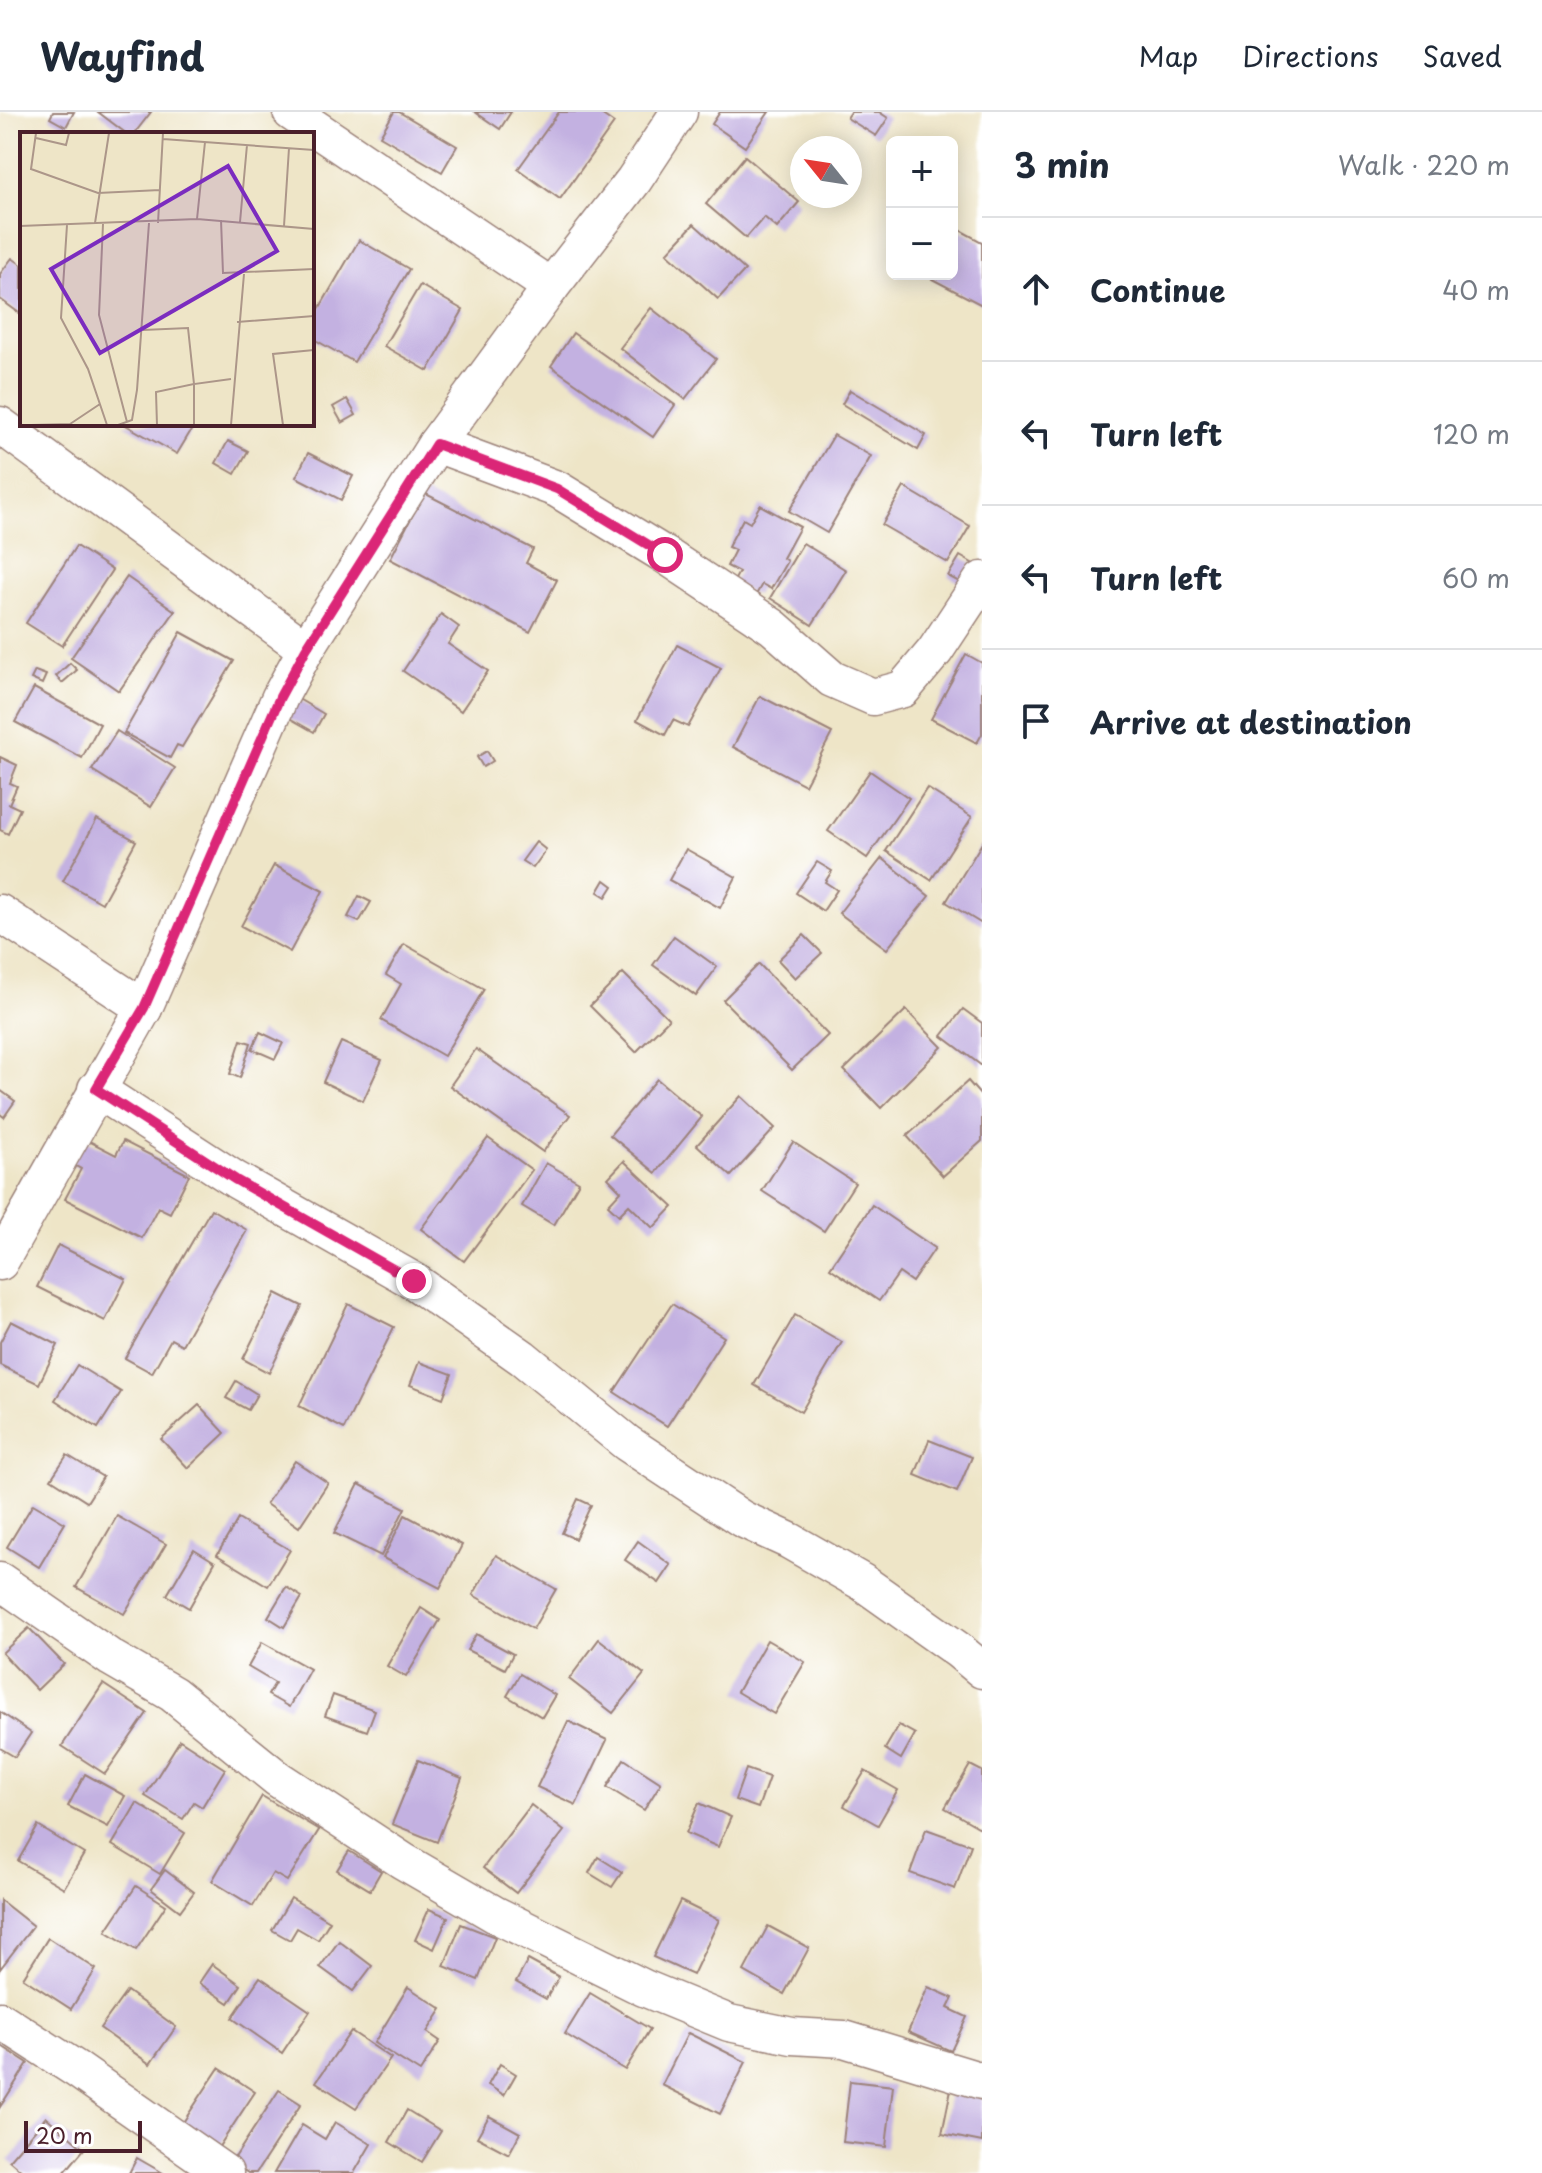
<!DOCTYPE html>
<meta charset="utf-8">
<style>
body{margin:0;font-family:"Playpen Sans",sans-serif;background:#f2f2f3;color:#1f2937}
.controls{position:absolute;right:24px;top:24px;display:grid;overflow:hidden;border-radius:12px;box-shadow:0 4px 20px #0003}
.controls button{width:72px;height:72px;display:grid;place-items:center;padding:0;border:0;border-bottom:2px solid #e0e1e3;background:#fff;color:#1f2937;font:40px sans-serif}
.compass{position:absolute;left:790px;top:24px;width:72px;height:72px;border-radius:50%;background:#fff;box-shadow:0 4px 20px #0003;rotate:300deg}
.scale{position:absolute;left:24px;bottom:20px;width:118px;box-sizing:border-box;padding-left:8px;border:4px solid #4a1f2b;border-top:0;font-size:22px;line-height:28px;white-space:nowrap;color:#4a1f2b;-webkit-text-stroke:6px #fff;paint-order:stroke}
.stop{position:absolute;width:24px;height:24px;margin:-18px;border:6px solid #db2777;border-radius:50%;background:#fff}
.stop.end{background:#db2777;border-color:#fff;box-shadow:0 2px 8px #0008}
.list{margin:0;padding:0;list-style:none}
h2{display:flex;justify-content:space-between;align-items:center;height:104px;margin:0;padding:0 32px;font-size:34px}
h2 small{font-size:26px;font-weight:400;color:#747a83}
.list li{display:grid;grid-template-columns:52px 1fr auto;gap:24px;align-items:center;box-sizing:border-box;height:144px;padding:0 32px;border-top:2px solid #e0e1e3}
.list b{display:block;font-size:30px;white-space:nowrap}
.list em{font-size:26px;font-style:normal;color:#747a83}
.icon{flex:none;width:44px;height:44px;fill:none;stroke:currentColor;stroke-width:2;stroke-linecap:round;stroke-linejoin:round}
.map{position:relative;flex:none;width:982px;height:2061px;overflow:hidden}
header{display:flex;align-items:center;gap:48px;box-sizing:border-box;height:112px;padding:0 40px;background:#fff;border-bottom:2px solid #e0e1e3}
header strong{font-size:38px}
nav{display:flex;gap:44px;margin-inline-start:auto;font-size:28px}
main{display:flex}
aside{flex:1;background:#fff}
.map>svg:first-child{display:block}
.building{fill:#c3b1e1}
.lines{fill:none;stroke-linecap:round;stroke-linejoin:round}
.minor-casing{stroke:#9c8279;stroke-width:39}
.minor{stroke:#fff;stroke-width:36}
.route{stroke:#db2777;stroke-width:10}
.inset-road{fill:none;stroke:#ac9689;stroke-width:2}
.view{fill:#7b2cbf;fill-opacity:0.15;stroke:#7b2cbf;stroke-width:4}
.inset-edge{fill:none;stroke:#4a1f2b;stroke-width:4}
</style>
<header>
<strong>Wayfind</strong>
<nav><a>Map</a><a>Directions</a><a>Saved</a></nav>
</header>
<main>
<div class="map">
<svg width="982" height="2061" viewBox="0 0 982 2061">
<rect width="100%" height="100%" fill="#fff"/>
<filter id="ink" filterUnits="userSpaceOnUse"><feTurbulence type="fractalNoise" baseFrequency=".0125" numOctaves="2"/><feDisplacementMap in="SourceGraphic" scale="16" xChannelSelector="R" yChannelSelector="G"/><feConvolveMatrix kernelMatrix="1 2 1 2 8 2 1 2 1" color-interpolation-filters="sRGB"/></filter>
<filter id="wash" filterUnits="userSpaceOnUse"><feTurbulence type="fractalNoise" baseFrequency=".006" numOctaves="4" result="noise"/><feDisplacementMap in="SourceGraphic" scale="32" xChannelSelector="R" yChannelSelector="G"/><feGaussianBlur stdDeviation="1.8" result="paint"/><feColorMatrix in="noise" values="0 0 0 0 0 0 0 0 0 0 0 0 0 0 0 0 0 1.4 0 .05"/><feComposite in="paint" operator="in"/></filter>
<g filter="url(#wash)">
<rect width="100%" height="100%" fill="#eee5c7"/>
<g id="blocks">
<!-- building -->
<g class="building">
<polygon points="53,0 74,0 66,15 50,6"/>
<polygon points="98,0 151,0 134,22 127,22"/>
<polygon points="394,0 399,0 457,34 442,60 380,24"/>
<polygon points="475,0 511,0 500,17"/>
<polygon points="559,0 598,0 614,11 560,87 518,57"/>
<polygon points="720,0 769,0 745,35 712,12"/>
<polygon points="851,0 879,0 888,6 876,24 847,6"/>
<polygon points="745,44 799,90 777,116 764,105 746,126 706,92"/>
<polygon points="694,112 745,158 718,187 667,141"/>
<polygon points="958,117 982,130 982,193 932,167 934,162 952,162 952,128"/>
<polygon points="359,128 409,157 354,250 312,226 312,209"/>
<polygon points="12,146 22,153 22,203 0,187 0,162"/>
<polygon points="420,173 463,198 428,259 384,234"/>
<polygon points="651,196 716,247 685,287 620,236"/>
<polygon points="573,221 675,293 653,325 551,254"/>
<polygon points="850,278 926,323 918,338 842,292"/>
<polygon points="347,287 356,303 342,311 333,295"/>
<polygon points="124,312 195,312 177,342"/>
<polygon points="834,323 871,344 827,421 789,399"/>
<polygon points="228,329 248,339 235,362 216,351"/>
<polygon points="308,341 353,364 341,388 296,365"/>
<polygon points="904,375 970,414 948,451 882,413"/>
<polygon points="424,381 533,437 526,451 557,468 530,520 390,447"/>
<polygon points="760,393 800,415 783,446 787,449 771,477 762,472 756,483 733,471 739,460 727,454 735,438 728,435 743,407 750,411"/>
<polygon points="803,431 846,458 812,513 770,486"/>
<polygon points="76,434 112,458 62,534 26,511"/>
<polygon points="960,444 972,451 961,471 948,464"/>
<polygon points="127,465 175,499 119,579 71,546"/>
<polygon points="441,502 459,515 448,532 488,559 461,599 403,559"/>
<polygon points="181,520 234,549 182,635 177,633 170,646 124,621"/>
<polygon points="677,533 721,556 688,615 673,608 665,623 637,608"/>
<polygon points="966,542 982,551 982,622 977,631 931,607"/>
<polygon points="70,551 77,558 62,571 56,564"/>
<polygon points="35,559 46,563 42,572 31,567"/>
<polygon points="34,576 100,612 82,646 15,610"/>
<polygon points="760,584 832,621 805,673 733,635"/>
<polygon points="295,585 324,602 314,620 284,603"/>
<polygon points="117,619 175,656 151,695 92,658"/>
<polygon points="487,639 493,649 483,655 477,645"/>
<polygon points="0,645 17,653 10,671 17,674 9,692 20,697 8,722 0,718"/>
<polygon points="870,659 909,686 867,746 828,719"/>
<polygon points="927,676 972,705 931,768 886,739"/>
<polygon points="97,707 136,729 102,791 63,769"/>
<polygon points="536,730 546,738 533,756 522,749"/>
<polygon points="982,731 982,812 946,790"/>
<polygon points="686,737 736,765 720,796 669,768"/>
<polygon points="882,746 929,784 887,837 839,801"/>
<polygon points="817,750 832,759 825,770 837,778 823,799 796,781"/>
<polygon points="274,753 323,779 290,840 241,814"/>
<polygon points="605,768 613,774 606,785 598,780"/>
<polygon points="359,784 371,790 359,810 348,805"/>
<polygon points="804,823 822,841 795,866 778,848"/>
<polygon points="674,824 717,855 696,884 653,853"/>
<polygon points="404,832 484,877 444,944 381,908 401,872 386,863"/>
<polygon points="759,852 828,923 792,958 723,888"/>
<polygon points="623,861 669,907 636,940 590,894"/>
<polygon points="963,897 982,911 982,954 942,924"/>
<polygon points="906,898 942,935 881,996 844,958"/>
<polygon points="260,920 283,931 275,947 252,937"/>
<polygon points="241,928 251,931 240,966 230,962"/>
<polygon points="341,930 382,948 363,989 323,970"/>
<polygon points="476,937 570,1003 543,1040 450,974"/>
<polygon points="657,967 702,1005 656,1061 610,1023"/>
<polygon points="968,969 982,985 982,1029 943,1064 907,1024"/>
<polygon points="0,978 15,989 4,1005 0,1002"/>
<polygon points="741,984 775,1016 731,1064 697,1033"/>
<polygon points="488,1026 532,1058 464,1149 421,1117"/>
<polygon points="85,1027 116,1043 123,1029 189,1063 170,1101 158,1095 142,1126 65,1087 81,1057 72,1052"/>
<polygon points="793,1030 855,1071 824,1119 762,1079"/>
<polygon points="624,1049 673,1095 653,1116 629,1093 619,1103 608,1093 621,1079 608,1066"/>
<polygon points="546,1051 579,1070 554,1113 522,1094"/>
<polygon points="872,1093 935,1136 912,1170 899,1161 879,1189 830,1156"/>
<polygon points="211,1097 247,1118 182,1233 171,1227 152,1261 125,1246"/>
<polygon points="58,1133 126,1167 105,1209 37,1175"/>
<polygon points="276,1181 302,1194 269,1261 243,1247"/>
<polygon points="348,1192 394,1215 344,1317 299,1294"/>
<polygon points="672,1192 724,1225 667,1314 614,1280"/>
<polygon points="795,1203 842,1230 801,1300 754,1273"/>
<polygon points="11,1209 58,1233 39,1272 0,1253 0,1230"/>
<polygon points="419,1250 452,1262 443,1286 410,1273"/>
<polygon points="77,1253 121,1280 98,1316 55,1288"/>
<polygon points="236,1269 257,1282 248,1298 226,1286"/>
<polygon points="199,1293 225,1321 188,1356 161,1327"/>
<polygon points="929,1328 972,1345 957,1380 915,1363"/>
<polygon points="67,1343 103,1365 87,1390 51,1367"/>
<polygon points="295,1349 328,1371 299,1415 266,1392"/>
<polygon points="359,1372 405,1396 381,1444 334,1421"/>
<polygon points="578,1387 591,1393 575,1427 562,1421"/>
<polygon points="33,1392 65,1411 39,1455 7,1435"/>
<polygon points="405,1403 462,1433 440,1476 383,1446"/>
<polygon points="117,1404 166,1432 124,1502 76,1475"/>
<polygon points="238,1407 290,1438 268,1474 217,1443"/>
<polygon points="638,1429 671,1453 659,1471 625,1448"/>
<polygon points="194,1437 215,1450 189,1496 167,1483"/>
<polygon points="496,1443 556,1477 533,1517 473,1483"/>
<polygon points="286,1475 302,1485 284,1515 268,1505"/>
<polygon points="421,1496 440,1508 406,1565 387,1554"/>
<polygon points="29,1516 64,1552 37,1578 2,1541"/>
<polygon points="476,1522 513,1542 505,1557 467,1538"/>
<polygon points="599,1527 644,1562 613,1601 569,1567"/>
<polygon points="767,1528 805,1550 774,1602 737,1580"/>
<polygon points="262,1530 310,1557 289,1595 268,1583 275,1571 248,1555"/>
<polygon points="520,1562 555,1583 542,1605 507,1584"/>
<polygon points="103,1572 147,1601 105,1662 62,1634"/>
<polygon points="333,1583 375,1598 367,1619 325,1604"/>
<polygon points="0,1600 31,1621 15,1645 0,1636"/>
<polygon points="568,1609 607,1628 576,1693 537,1675"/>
<polygon points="899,1613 915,1622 901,1647 885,1637"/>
<polygon points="180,1628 225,1657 202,1695 194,1690 183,1707 145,1684"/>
<polygon points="624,1647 661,1671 644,1698 607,1675"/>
<polygon points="418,1648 462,1666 437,1730 392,1712"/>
<polygon points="970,1653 982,1659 982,1717 945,1696"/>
<polygon points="746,1657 769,1665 758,1696 735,1688"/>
<polygon points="865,1659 898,1678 878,1713 844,1694"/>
<polygon points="85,1662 125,1684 108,1715 68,1694"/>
<polygon points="262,1684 319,1718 287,1769 273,1761 253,1794 212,1769"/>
<polygon points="137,1691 185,1721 160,1762 112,1733"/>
<polygon points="699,1691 731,1705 718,1735 686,1721"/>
<polygon points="531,1693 564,1719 516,1781 483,1756"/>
<polygon points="38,1714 84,1742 64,1776 18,1749"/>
<polygon points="926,1717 971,1733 955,1777 910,1761"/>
<polygon points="349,1739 381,1759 370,1778 337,1758"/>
<polygon points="598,1745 622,1760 612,1775 589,1761"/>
<polygon points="165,1758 194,1780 180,1799 151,1777"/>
<polygon points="136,1774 166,1793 136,1838 106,1819"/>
<polygon points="291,1786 330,1809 318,1828 297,1816 290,1828 272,1818"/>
<polygon points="0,1788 33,1814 0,1857"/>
<polygon points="680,1789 719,1808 693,1863 653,1845"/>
<polygon points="429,1797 448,1805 434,1837 415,1828"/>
<polygon points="461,1812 495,1825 478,1868 444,1854"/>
<polygon points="768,1814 809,1836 784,1882 744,1859"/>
<polygon points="48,1826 96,1857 71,1897 23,1866"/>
<polygon points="339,1829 372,1854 353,1879 320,1855"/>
<polygon points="528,1848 559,1865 546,1887 516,1870"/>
<polygon points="212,1852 241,1873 229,1891 199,1871"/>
<polygon points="260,1865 310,1899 282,1941 232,1906"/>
<polygon points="408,1875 442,1897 427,1920 440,1929 420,1960 374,1931"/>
<polygon points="928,1875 953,1886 948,1896 967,1905 951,1939 908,1920"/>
<polygon points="127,1879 176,1915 150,1952 100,1916"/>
<polygon points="590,1881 650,1917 625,1958 565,1922"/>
<polygon points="351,1919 391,1946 356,1996 316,1970"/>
<polygon points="688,1921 746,1950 720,2002 662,1973"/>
<polygon points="0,1933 28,1951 0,1995"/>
<polygon points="500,1952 516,1962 504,1983 488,1973"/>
<polygon points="219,1956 255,1980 218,2036 182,2012"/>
<polygon points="850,1969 893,1974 886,2035 843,2030"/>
<polygon points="952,1972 982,1978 982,2030 942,2022"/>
<polygon points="279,1978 301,1992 256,2061 248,2061 232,2050"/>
<polygon points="407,1998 441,2019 422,2050 389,2030"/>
<polygon points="489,2004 520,2021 509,2042 477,2025"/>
<polygon points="46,2005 84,2037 64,2061 24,2061 9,2048"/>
<polygon points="335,2010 371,2032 354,2061 274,2061 302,2013 325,2027"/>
<polygon points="137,2046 163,2061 129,2061"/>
</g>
</g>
</g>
<g filter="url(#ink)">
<use href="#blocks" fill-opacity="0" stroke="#9c8279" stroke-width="2"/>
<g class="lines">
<!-- minor casing -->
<g class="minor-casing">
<g id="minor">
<polyline points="291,0 551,175"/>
<polyline points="0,313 306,537"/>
<polyline points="436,332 557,377 665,443 773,515 832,567 873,585 903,577 935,539 982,468"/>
<polyline points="0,801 144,896"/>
<polyline points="96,977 236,1068 414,1169 523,1246 627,1331 742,1407 790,1429 862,1470 958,1538 982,1558"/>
<polyline points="0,1150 144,896 280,585 306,537 436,332 551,175 634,68 679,0"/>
<polyline points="0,1469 111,1546 173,1582 278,1667 403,1749 496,1803 644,1876 729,1911 792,1924 844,1927 982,1969"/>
<polyline points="0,1908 76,1957 225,2061"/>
</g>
</g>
<!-- minor -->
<use href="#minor" class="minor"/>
</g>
</g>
<g class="lines" filter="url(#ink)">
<!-- route -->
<polyline class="route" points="414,1169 236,1068 96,977 144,896 280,585 306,537 436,332 557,377 665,443"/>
</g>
<!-- overview -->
<g transform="translate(20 20)">
<rect width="294" height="294" fill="#eee5c7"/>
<path class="inset-road" d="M16,1L11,37L78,61L140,58M16,6L46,13L49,1M143,7L294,18M177,87L185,10M201,88L203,141L294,137M220,90L227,13M75,91L89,1M138,91L143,1M83,92L79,183L107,290M47,93L41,186L68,237L87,293M0,94L177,87L294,97M264,94L269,16M217,190L294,184M123,198L168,196L174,252L136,260L137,293M50,292L80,272M11,293L50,292M98,293L112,288L117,258L129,91M174,293V252L211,247M211,293L224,142M263,293L253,222L294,218"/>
<path class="view" d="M208,34L257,119L80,221L31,137Z"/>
<rect width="294" height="294" class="inset-edge"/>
</g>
</svg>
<div class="controls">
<button>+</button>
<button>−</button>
</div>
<svg class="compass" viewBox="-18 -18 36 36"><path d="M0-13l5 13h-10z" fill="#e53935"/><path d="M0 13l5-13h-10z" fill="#747a83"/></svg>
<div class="scale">20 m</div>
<div class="stop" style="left:665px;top:443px"></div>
<div class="stop end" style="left:414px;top:1169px"></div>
</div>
<aside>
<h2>3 min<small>Walk · 220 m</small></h2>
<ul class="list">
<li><svg class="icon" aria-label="ahead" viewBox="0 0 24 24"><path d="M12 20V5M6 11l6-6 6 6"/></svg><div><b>Continue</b></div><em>40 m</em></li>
<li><svg class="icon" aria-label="left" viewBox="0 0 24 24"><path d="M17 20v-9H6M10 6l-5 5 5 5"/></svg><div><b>Turn left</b></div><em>120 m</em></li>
<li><svg class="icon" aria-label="left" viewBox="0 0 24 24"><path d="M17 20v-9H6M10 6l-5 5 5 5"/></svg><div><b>Turn left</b></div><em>60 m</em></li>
<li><svg class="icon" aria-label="arrive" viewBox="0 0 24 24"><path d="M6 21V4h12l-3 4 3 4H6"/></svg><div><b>Arrive at destination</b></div></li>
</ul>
</aside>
</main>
